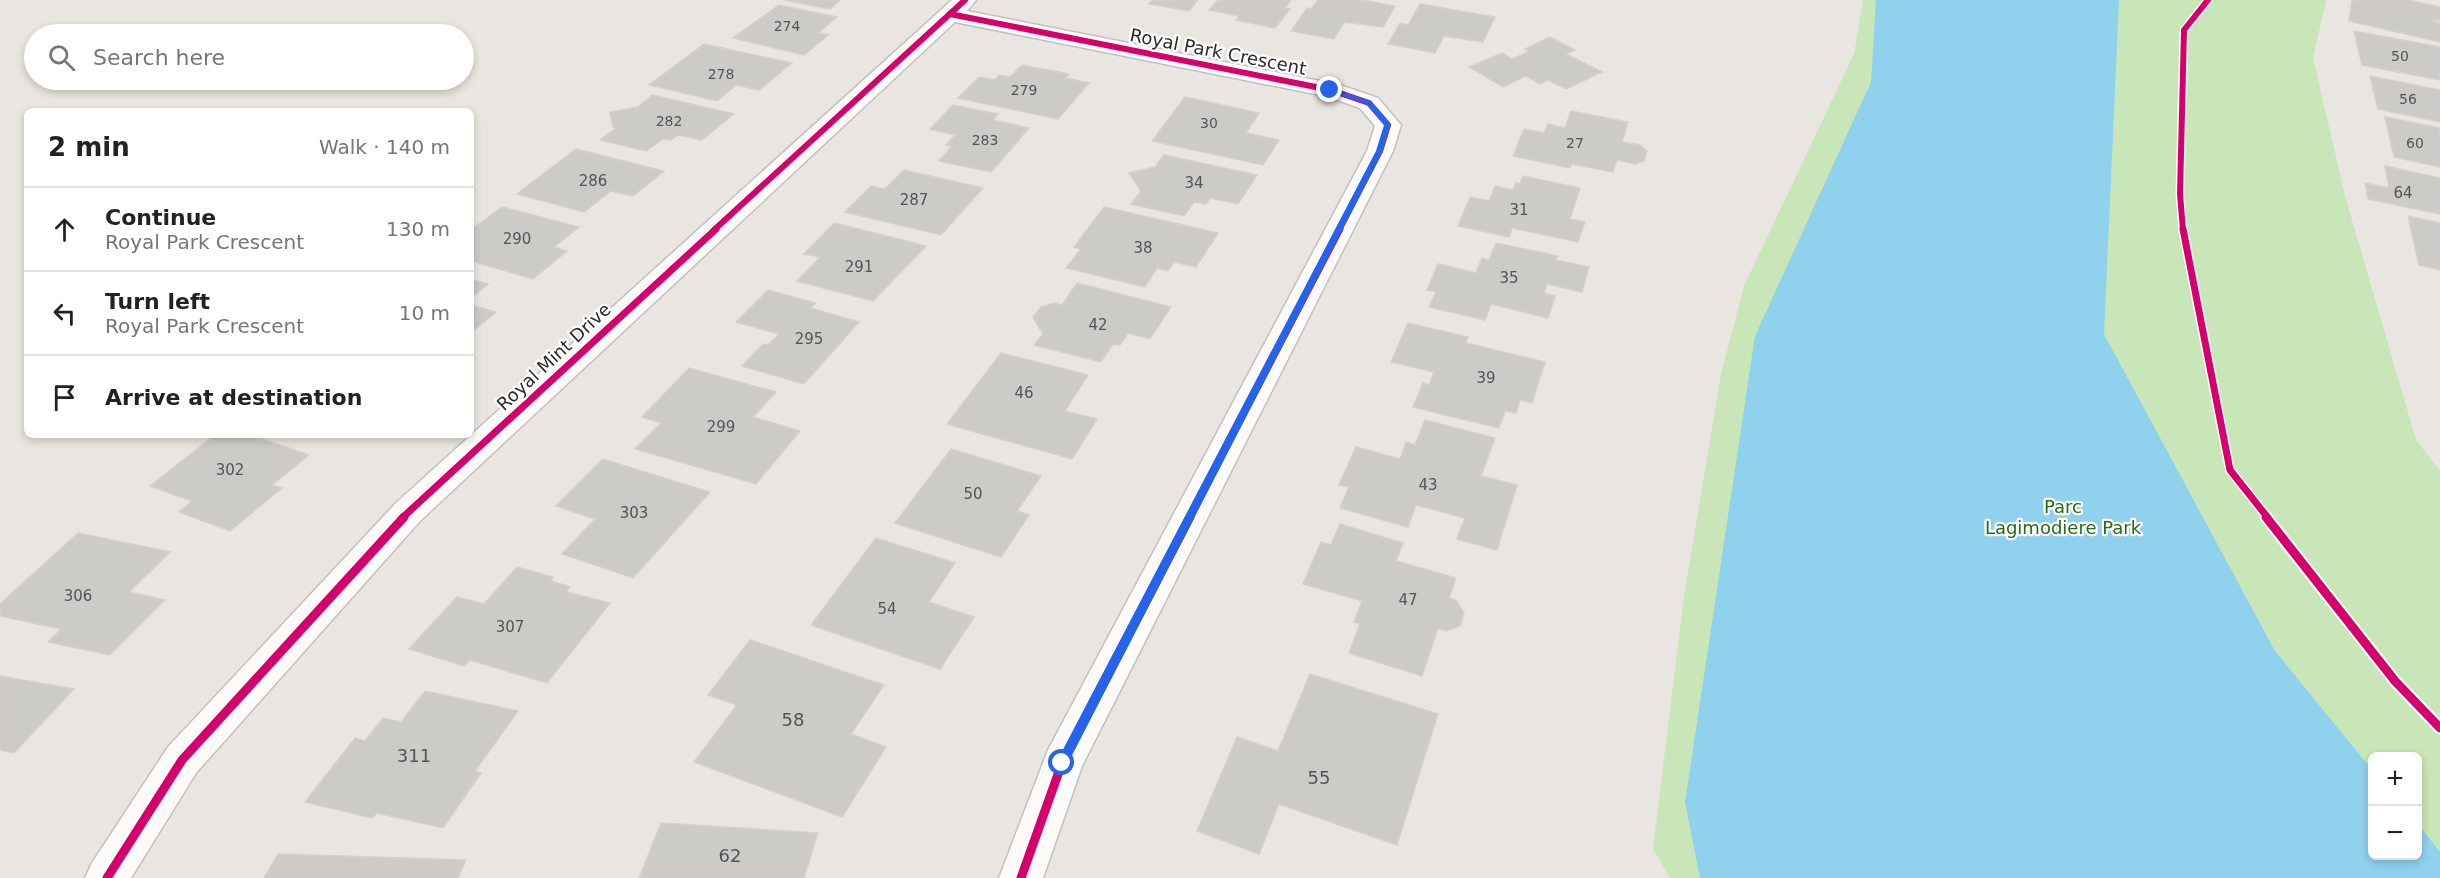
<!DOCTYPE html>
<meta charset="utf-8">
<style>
body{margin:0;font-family:"DejaVu Sans",sans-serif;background:#f2f2f2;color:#222}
.controls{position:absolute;right:18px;bottom:18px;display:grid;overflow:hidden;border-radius:9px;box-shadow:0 3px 9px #0003}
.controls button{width:54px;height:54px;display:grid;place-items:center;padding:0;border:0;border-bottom:2px solid #e0e0e0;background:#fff;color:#222;font:30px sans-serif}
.stop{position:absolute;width:18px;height:18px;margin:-14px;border:4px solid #2563eb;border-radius:50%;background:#fff}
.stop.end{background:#2563eb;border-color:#fff;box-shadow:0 2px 6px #0008}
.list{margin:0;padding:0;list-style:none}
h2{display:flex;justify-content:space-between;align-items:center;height:78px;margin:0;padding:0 24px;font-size:26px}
h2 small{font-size:20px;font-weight:400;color:#767676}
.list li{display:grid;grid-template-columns:39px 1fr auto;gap:18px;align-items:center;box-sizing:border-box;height:84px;padding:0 24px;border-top:2px solid #e0e0e0}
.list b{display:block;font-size:22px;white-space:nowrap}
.list p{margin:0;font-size:20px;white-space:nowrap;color:#767676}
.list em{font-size:20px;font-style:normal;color:#767676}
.icon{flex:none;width:33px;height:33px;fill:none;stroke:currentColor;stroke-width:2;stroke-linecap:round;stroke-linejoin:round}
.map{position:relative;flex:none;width:2440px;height:878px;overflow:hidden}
.search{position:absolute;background:#fff;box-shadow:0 3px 9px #0003;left:24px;top:24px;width:450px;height:66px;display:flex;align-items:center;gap:15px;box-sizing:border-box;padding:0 21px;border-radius:33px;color:#767676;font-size:22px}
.panel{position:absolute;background:#fff;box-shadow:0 3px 9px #0003;left:24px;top:108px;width:450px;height:330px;border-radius:9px}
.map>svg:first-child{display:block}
.green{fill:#c8e6b7;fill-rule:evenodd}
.water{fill:#90d1ee}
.building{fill:#cdcbc7;stroke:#d4d1cc;stroke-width:1.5}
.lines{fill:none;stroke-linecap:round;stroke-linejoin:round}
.minor-casing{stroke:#c2c1c2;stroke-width:3}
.minor{fill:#fcfbfa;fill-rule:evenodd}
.cycleway-far2-casing{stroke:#fff;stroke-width:9}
.cycleway-far1-casing{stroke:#fff;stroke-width:10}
.cycleway-casing{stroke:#fff;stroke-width:13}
.cycleway-far2{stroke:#d6006c;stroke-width:6}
.cycleway-far1{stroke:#d6006c;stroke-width:7}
.cycleway{stroke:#d6006c;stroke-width:9}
.route{fill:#2563eb}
.labels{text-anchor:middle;stroke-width:4.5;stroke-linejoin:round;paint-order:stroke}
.far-number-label{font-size:14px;fill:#545453}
.number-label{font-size:15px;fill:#545453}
.street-label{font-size:18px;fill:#2a2a2a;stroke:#fff}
.park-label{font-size:18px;fill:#246b17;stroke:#fff}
.near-number-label{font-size:18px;fill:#545453}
</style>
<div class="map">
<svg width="2440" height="878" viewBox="0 0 2440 878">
<rect width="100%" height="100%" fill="#e9e5e0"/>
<!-- green -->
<path class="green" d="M1863,0H2326L2313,58L2345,196L2416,440L2440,471V878H1670L1653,849L1684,596L1721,374L1744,286L1854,54ZM2372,756H2418V856H2372Z"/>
<!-- water -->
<polygon class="water" points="1876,0 2119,0 2104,334 2275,651 2372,770 2372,856 2418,856 2418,824 2440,852 2440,878 1700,878 1685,802 1755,336 1871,82"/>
<!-- building -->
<g class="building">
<polygon points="784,0 840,0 830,9"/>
<polygon points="1153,0 1198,0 1189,11 1149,4"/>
<polygon points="1218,0 1291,0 1285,8 1290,9 1275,28 1236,20 1239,16 1209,10"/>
<polygon points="1318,0 1362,0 1395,6 1383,27 1344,22 1334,39 1291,31 1307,8 1311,9"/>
<polygon points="2352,0 2408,0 2440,7 2440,21 2433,19 2433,21 2440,23 2440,42 2349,21"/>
<polygon points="1420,4 1495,17 1483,42 1444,36 1435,53 1388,44 1400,23 1408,25"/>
<polygon points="779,5 837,17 818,33 828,35 804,55 733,38"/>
<polygon points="2354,31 2440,47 2440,80 2362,65"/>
<polygon points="1550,37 1575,50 1566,54 1602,72 1566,89 1548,80 1540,84 1526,76 1503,87 1469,67 1502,53 1512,59 1530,51 1525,49"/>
<polygon points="704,44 792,63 759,90 736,85 717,101 649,85"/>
<polygon points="1022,65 1069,74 1066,78 1089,83 1058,119 958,98 979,77 995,80 999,75 1010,77"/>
<polygon points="2370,76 2440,90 2440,122 2378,109"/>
<polygon points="652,95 734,114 702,140 678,135 671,140 663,139 646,151 600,140 616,128 613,127 610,112 638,107"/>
<polygon points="1185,97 1259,113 1246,133 1279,140 1263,165 1152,141"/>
<polygon points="953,105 998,114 993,120 1029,128 991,172 939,161 952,146 946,145 955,135 930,129"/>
<polygon points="1571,111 1628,122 1622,142 1640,145 1647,151 1644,161 1635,164 1617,160 1613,172 1572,164 1570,168 1513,156 1524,129 1544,133 1548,124 1565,128"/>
<polygon points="2385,117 2440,128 2440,167 2394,157"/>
<polygon points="576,149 664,171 633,196 611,191 584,212 517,194"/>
<polygon points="1164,155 1257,175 1238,204 1210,198 1206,204 1194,202 1184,216 1131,204 1141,191 1129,173 1155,167"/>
<polygon points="2385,166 2440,178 2440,214 2368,199 2365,183 2389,188"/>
<polygon points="904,170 983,188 941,235 845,212 871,186 885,189"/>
<polygon points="1523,176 1580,188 1570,219 1585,222 1578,242 1512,228 1509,237 1458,226 1470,197 1489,201 1495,186 1513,190 1516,183 1520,184"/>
<polygon points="502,207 579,227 554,247 567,251 533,279 471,261 471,230"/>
<polygon points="1104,207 1218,233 1196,267 1174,262 1168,271 1157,268 1145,287 1066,268 1081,249 1074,247"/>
<polygon points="2408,216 2440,223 2440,270 2419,265"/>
<polygon points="834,223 926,246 873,301 797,281 820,257 804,254"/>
<polygon points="1496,243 1558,256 1556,260 1589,267 1582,292 1547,284 1544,293 1555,296 1548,318 1491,304 1485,320 1429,307 1436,292 1427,290 1438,264 1476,273 1482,258 1489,260"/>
<polygon points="471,279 488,284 471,298"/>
<polygon points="1077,283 1171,307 1150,339 1128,333 1120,345 1113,344 1101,362 1034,345 1043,334 1033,317 1041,307 1055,303 1062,305"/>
<polygon points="768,290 816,303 810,308 859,322 804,384 742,366 763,344 768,345 779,334 736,322"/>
<polygon points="471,305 496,312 471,333"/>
<polygon points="1408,323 1468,337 1466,343 1545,362 1532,403 1520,400 1516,413 1505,411 1499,428 1413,407 1423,383 1429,385 1434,372 1391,362"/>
<polygon points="1001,353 1088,375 1065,411 1097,419 1072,459 947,424"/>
<polygon points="689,368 776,392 753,417 800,431 756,484 635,449 661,423 642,417"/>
<polygon points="1425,420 1495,438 1481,476 1517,485 1497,550 1457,539 1465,518 1416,505 1408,527 1340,508 1349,487 1339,485 1356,447 1400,459 1406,442 1415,445"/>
<polygon points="215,435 250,435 309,455 272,485 282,488 230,531 179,512 192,501 150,486"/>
<polygon points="951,449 1041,476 1017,511 1029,515 1001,557 895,523"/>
<polygon points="603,459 710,492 633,578 562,554 595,519 556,506"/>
<polygon points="1340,524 1403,543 1396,561 1456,578 1449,598 1456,600 1464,613 1460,626 1446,631 1438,628 1422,676 1349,653 1360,624 1354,622 1362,601 1303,584 1321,542 1331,545"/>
<polygon points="78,533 170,552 129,592 165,600 110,655 48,642 61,629 0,616 0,604"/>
<polygon points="876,538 955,563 929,602 974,617 940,669 811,625"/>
<polygon points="517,567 553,577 551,581 570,587 566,592 610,603 547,683 470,660 464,666 409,649 457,597 484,604"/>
<polygon points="750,640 884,685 851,734 886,747 842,817 694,762 737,705 708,695"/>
<polygon points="1310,674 1438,714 1397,845 1279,804 1259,854 1197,831 1237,737 1278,751"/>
<polygon points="0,676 74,689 14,753 0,750"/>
<polygon points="425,691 518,711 475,771 481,773 443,828 377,813 372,818 305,802 355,738 365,741 383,718 401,722"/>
<polygon points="661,823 818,833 804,878 639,878"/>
<polygon points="278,854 466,860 458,878 264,878"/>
</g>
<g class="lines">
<!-- minor casing -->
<g class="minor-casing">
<polygon id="minor" points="952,0 976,0 967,11 1340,85 1378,98 1401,125 1393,151 1082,766 1043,878 999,878 1048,750 1367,151 1375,126 1360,108 1325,96 955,22 420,521 196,773 131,878 85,878 92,863 168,747 396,503"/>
</g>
<!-- minor -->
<use href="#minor" class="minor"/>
<!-- cycleway-far2 casing -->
<g class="cycleway-far2-casing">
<g id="cycleway-far2">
<polyline points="950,14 1331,90 1369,103 1388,125 1380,151 1339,230"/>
<polyline points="714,230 965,0"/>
<polyline points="2183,230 2180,194 2184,30 2208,0"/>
</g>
</g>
<!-- cycleway-far1 casing -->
<g class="cycleway-far1-casing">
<g id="cycleway-far1">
<polyline points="2183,229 2230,470 2268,518"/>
<polyline points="402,518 716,229"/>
<polyline points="1189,518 1340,229"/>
</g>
</g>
<!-- cycleway casing -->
<g class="cycleway-casing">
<g id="cycleway">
<polyline points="2266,517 2395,681 2440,728"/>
<polyline points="107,878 182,760 404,517"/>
<polyline points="1021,878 1062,763 1190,517"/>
</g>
</g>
<!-- cycleway-far2 -->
<use href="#cycleway-far2" class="cycleway-far2"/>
<!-- cycleway-far1 -->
<use href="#cycleway-far1" class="cycleway-far1"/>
<!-- cycleway -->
<use href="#cycleway" class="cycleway"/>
</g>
<!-- route -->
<polygon class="route" points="1330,88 1371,101 1391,124 1383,151 1066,767 1058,767 1058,759 1376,151 1384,125 1366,104 1328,91"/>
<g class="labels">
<!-- far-number labels -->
<g class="far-number-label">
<text x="787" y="31">274</text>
<text x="2400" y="61">50</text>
<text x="721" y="79">278</text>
<text x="1024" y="95">279</text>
<text x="2408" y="104">56</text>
<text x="669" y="126">282</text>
<text x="1209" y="128">30</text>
<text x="985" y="145">283</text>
<text x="1575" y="148">27</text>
<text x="2415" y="148">60</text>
</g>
<!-- number labels -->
<g class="number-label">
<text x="593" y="186">286</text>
<text x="1194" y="188">34</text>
<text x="2403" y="198">64</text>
<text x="914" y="205">287</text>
<text x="1519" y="215">31</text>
<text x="517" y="244">290</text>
<text x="1143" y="253">38</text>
<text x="859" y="272">291</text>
<text x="1509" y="283">35</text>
<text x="1098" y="330">42</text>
<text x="809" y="344">295</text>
<text x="1486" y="383">39</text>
<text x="1024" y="398">46</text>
<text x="721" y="432">299</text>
<text x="230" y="475">302</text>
<text x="1428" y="490">43</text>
<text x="973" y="499">50</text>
<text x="634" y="518">303</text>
<text x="78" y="601">306</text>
<text x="1408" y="605">47</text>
<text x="887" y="614">54</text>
<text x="510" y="632">307</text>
</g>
<!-- street labels -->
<g class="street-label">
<text transform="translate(1218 52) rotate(11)" y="6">Royal Park Crescent</text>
<text transform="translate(554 357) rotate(-43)" y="6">Royal Mint Drive</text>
</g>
<!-- park labels -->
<g class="park-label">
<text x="2063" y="513">Parc<tspan x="2063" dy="21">Lagimodiere Park</tspan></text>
</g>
<!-- near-number labels -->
<g class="near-number-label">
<text x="793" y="726">58</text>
<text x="414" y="762">311</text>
<text x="1319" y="784">55</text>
<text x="730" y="862">62</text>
</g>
</g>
</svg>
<div class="controls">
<button>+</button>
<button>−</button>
</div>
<div class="stop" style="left:1062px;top:763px"></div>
<div class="stop end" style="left:1330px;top:90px"></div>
<div class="search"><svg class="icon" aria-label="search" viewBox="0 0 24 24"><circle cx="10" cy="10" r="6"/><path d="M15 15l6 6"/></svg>Search here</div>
<section class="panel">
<h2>2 min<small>Walk · 140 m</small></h2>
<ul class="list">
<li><svg class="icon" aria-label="ahead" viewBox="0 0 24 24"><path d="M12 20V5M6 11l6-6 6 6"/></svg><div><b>Continue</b><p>Royal Park Crescent</p></div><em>130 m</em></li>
<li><svg class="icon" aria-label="left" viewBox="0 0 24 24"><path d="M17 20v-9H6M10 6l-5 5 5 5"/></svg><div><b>Turn left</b><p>Royal Park Crescent</p></div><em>10 m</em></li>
<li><svg class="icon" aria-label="arrive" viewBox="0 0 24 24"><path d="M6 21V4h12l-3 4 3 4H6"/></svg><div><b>Arrive at destination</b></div></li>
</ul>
</section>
</div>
